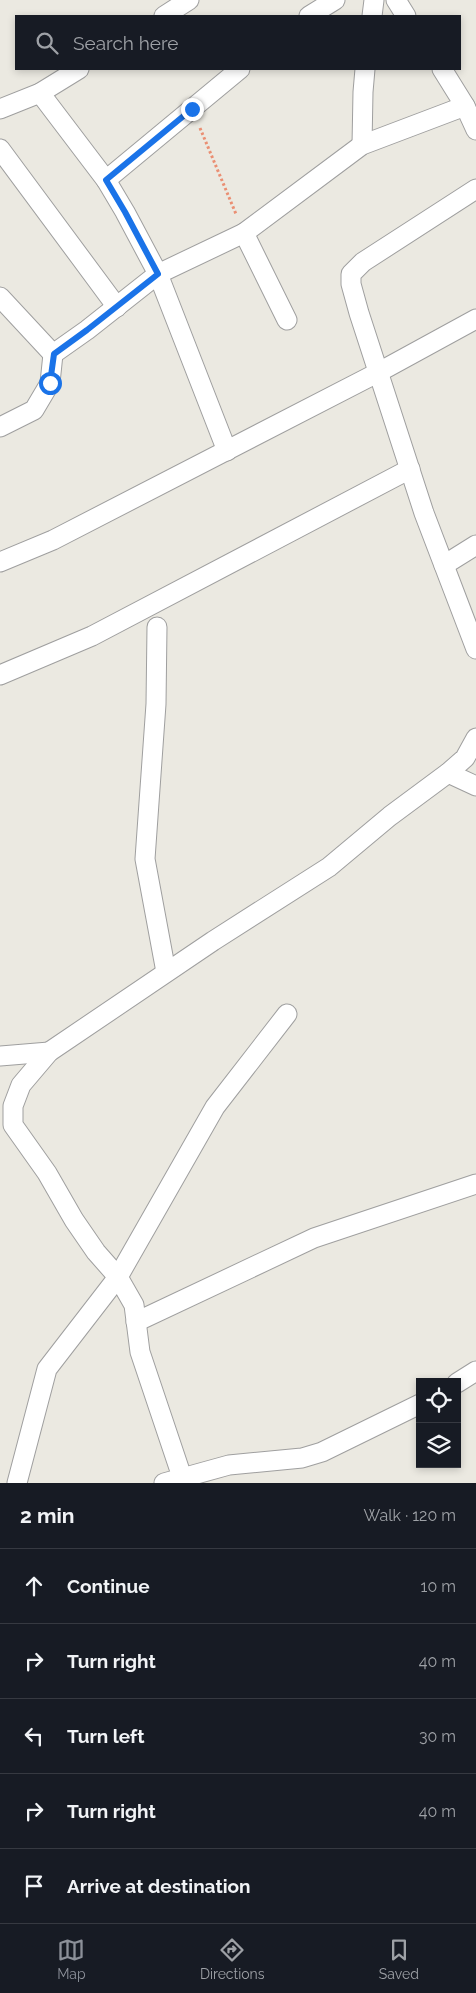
<!DOCTYPE html>
<meta charset="utf-8">
<style>
body{margin:0;font-family:Raleway,sans-serif;background:#242831;color:#f1f3f6}
.controls{position:absolute;right:15px;bottom:15px;display:grid;overflow:hidden;border-radius:0px;box-shadow:0 2px 8px #0003}
.controls button{width:45px;height:45px;display:grid;place-items:center;padding:0;border:0;border-bottom:1px solid #363941;background:#171b24;color:#f1f3f6;font:25px sans-serif}
.stop{position:absolute;width:15px;height:15px;margin:-11px;border:4px solid #1a73e8;border-radius:50%;background:#fff}
.stop.end{background:#1a73e8;border-color:#fff;box-shadow:0 1px 5px #0008}
.list{margin:0;padding:0;list-style:none}
h2{display:flex;justify-content:space-between;align-items:center;height:65px;margin:0;padding:0 20px;font-size:21px}
h2 small{font-size:16px;font-weight:400;color:#9ea1a6}
.list li{display:grid;grid-template-columns:32px 1fr auto;gap:15px;align-items:center;box-sizing:border-box;height:75px;padding:0 20px;border-top:1px solid #363941}
.list b{display:block;font-size:19px;white-space:nowrap}
.list em{font-size:16px;font-style:normal;color:#9ea1a6}
.icon{flex:none;width:28px;height:28px;fill:none;stroke:currentColor;stroke-width:2;stroke-linecap:round;stroke-linejoin:round}
.map{position:relative;flex:none;width:476px;height:1483px;overflow:hidden}
.search{position:absolute;background:#171b24;box-shadow:0 2px 8px #0003;left:15px;right:15px;top:15px;height:55px;display:flex;align-items:center;gap:12px;box-sizing:border-box;padding:0 18px;border-radius:0px;color:#9ea1a6;font-size:19px}
.sheet{height:440px;background:#171b24}
nav{display:flex;justify-content:space-around;align-items:center;box-sizing:border-box;height:70px;border-top:1px solid #363941;background:#171b24;font-size:14px;color:#9ea1a6}
nav a{display:grid;justify-items:center;gap:2px}
nav .on{color:#8c9099}
.map>svg:first-child{display:block}
.lines{fill:none;stroke-linecap:round;stroke-linejoin:round}
.minor-casing{stroke:#9f9f9f;stroke-width:21}
.path{stroke:#ea8f73;stroke-width:3;stroke-dasharray:2.5 2.5;stroke-linecap:butt}
.minor{stroke:#fff;stroke-width:19}
.route{stroke:#1a73e8;stroke-width:6}
</style>
<div class="map">
<svg width="476" height="1483" viewBox="0 0 476 1483">
<rect width="100%" height="100%" fill="#ebe9e1"/>
<g class="lines">
<!-- minor casing -->
<g class="minor-casing">
<g id="minor">
<polyline points="396,0 406,16"/>
<polyline points="164,16 189,0"/>
<polyline points="309,16 335,0"/>
<polyline points="372,16 374,0"/>
<polyline points="442,69 465,106 476,130"/>
<polyline points="40,93 106,180 125,212 158,274 227,451"/>
<polyline points="0,109 40,93 79,69"/>
<polyline points="362,145 363,92 365,69"/>
<polyline points="0,149 117,307"/>
<polyline points="106,180 240,69"/>
<polyline points="476,189 363,262 351,274 351,284 359,313 424,513 476,649"/>
<polyline points="244,233 287,320"/>
<polyline points="0,297 53,354 87,330 158,274 244,233 362,145 465,106"/>
<polyline points="0,427 34,410 50,383 53,354"/>
<polyline points="0,562 53,540 379,372 476,319"/>
<polyline points="444,565 476,545"/>
<polyline points="157,627 156,704 145,859 166,972"/>
<polyline points="0,675 92,636 410,469"/>
<polyline points="448,773 476,786"/>
<polyline points="0,1056 49,1052"/>
<polyline points="136,1322 314,1238 476,1184"/>
<polyline points="457,1383 476,1371"/>
<polyline points="17,1483 47,1369 118,1277 215,1107 287,1014"/>
<polyline points="164,1483 229,1465 302,1458 322,1452 420,1404"/>
<polyline points="186,1483 182,1477 140,1352 134,1305 118,1277 96,1252 74,1220 47,1173 13,1125 13,1106 21,1085 49,1052 213,941 329,867 390,816 448,773 465,758 476,738"/>
</g>
</g>
<!-- path -->
<polyline class="path" points="200,128 236,214"/>
<!-- minor -->
<use href="#minor" class="minor"/>
</g>
<g class="lines">
<!-- route -->
<polyline class="route" points="50,383 54,354 87,330 158,274 125,212 106,180 192,109"/>
</g>
</svg>
<div class="controls">
<button><svg class="icon" aria-label="locate" viewBox="0 0 24 24"><circle cx="12" cy="12" r="6"/><path d="M12 2v4M12 18v4M2 12h4M18 12h4"/></svg></button>
<button><svg class="icon" aria-label="layers" viewBox="0 0 24 24"><path d="M12 4l9 5-9 5-9-5zM3 14l9 5 9-5"/></svg></button>
</div>
<div class="stop" style="left:50px;top:383px"></div>
<div class="stop end" style="left:192px;top:109px"></div>
<div class="search"><svg class="icon" aria-label="search" viewBox="0 0 24 24"><circle cx="10" cy="10" r="6"/><path d="M15 15l6 6"/></svg>Search here</div>
</div>
<section class="sheet">
<h2>2 min<small>Walk · 120 m</small></h2>
<ul class="list">
<li><svg class="icon" aria-label="ahead" viewBox="0 0 24 24"><path d="M12 20V5M6 11l6-6 6 6"/></svg><div><b>Continue</b></div><em>10 m</em></li>
<li><svg class="icon" aria-label="right" viewBox="0 0 24 24"><path d="M7 20v-9h11M14 6l5 5-5 5"/></svg><div><b>Turn right</b></div><em>40 m</em></li>
<li><svg class="icon" aria-label="left" viewBox="0 0 24 24"><path d="M17 20v-9H6M10 6l-5 5 5 5"/></svg><div><b>Turn left</b></div><em>30 m</em></li>
<li><svg class="icon" aria-label="right" viewBox="0 0 24 24"><path d="M7 20v-9h11M14 6l5 5-5 5"/></svg><div><b>Turn right</b></div><em>40 m</em></li>
<li><svg class="icon" aria-label="arrive" viewBox="0 0 24 24"><path d="M6 21V4h12l-3 4 3 4H6"/></svg><div><b>Arrive at destination</b></div></li>
</ul>
</section>
<nav>
<a class="on"><svg class="icon" aria-label="map" viewBox="0 0 24 24"><path d="M3 6l6-2 6 2 6-2v14l-6 2-6-2-6 2zM9 4v14M15 6v14"/></svg>Map</a>
<a><svg class="icon" aria-label="directions" viewBox="0 0 24 24"><path d="M12 3l9 9-9 9-9-9zM9 14v-3h6M13 9l2 2-2 2"/></svg>Directions</a>
<a><svg class="icon" aria-label="saved" viewBox="0 0 24 24"><path d="M7 4h10v16l-5-4-5 4z"/></svg>Saved</a>
</nav>
